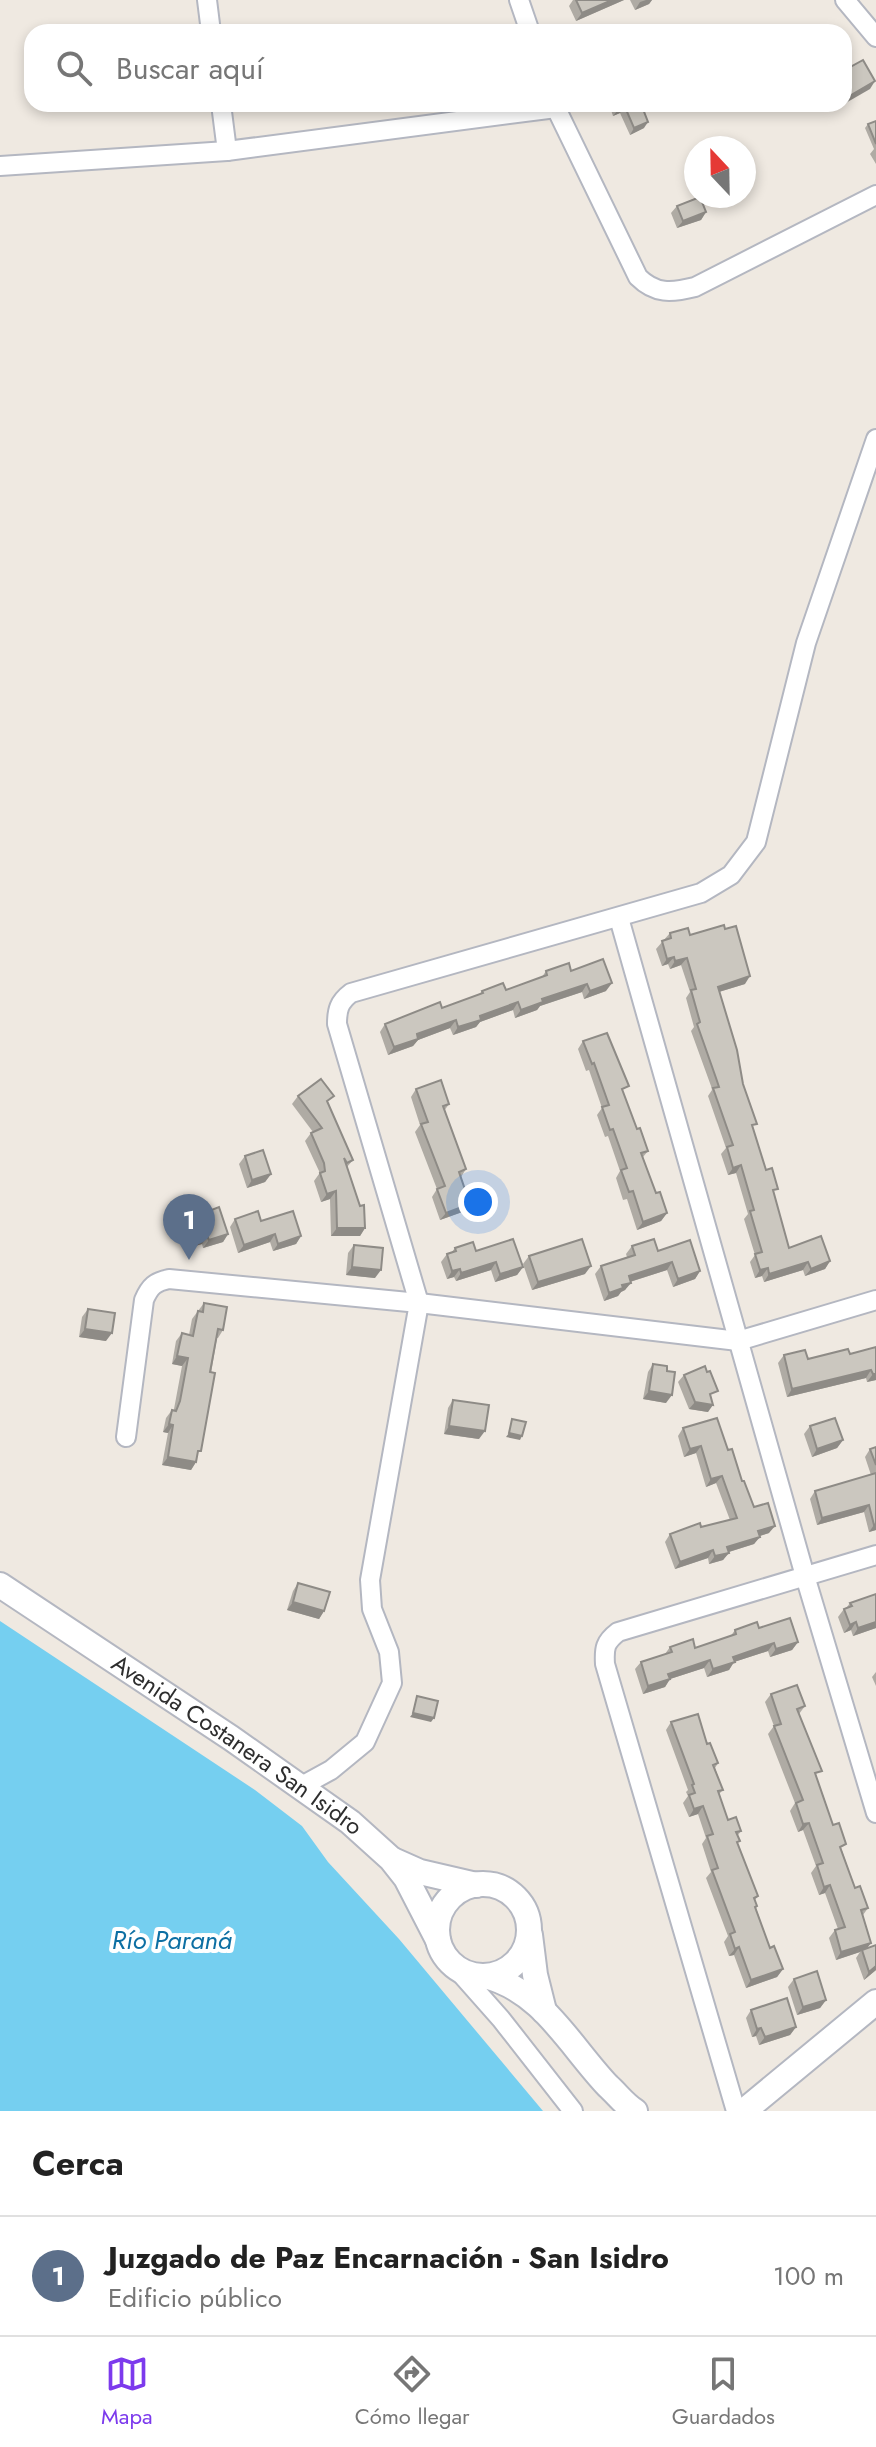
<!DOCTYPE html>
<html lang="es">
<meta charset="utf-8">
<style>
body{margin:0;font-family:Jost,sans-serif;background:#f2f2f2;color:#222}
.compass{position:absolute;left:684px;top:136px;width:72px;height:72px;border-radius:50%;background:#fff;box-shadow:0 4px 12px #0003;rotate:338deg}
.you{position:absolute;left:478px;top:1202px;width:28px;height:28px;margin:-20px;border:6px solid #fff;border-radius:50%;background:#1a73e8;box-shadow:0 0 0 12px #1a73e833}
.badge{display:grid;place-items:center;width:52px;height:52px;border-radius:50%;background:#7c3aed;color:#fff;font-size:26px;font-weight:700}
.pin{position:absolute;translate:-50% -66px;filter:drop-shadow(0 2px 4px #0008)}
.pin::after{content:'';position:absolute;top:42px;width:28px;height:24px;background:inherit;clip-path:polygon(0 0,100% 0,50% 100%)}
.list{margin:0;padding:0;list-style:none}
h2{display:flex;justify-content:space-between;align-items:center;height:104px;margin:0;padding:0 32px;font-size:34px}
h2 small{font-size:26px;font-weight:400;color:#767676}
.list li{display:grid;grid-template-columns:52px 1fr auto;gap:24px;align-items:center;box-sizing:border-box;height:120px;padding:0 32px;border-top:2px solid #e0e0e0}
.list b{display:block;font-size:30px;white-space:nowrap}
.list p{margin:0;font-size:26px;white-space:nowrap;color:#767676}
.list em{font-size:26px;font-style:normal;color:#767676}
.icon{flex:none;width:44px;height:44px;fill:none;stroke:currentColor;stroke-width:2;stroke-linecap:round;stroke-linejoin:round}
.map{position:relative;flex:none;width:876px;height:2111px;overflow:hidden}
.search{position:absolute;background:#fff;box-shadow:0 4px 12px #0003;left:24px;right:24px;top:24px;height:88px;display:flex;align-items:center;gap:20px;box-sizing:border-box;padding:0 28px;border-radius:24px;color:#767676;font-size:30px}
.sheet{height:224px;background:#fff}
nav{display:flex;justify-content:space-around;align-items:center;box-sizing:border-box;height:112px;border-top:2px solid #e0e0e0;background:#fff;font-size:22px;color:#767676}
nav a{display:grid;justify-items:center;gap:4px}
nav .on{color:#7c3aed}
.map>svg:first-child{display:block}
.water{fill:#75cff0}
.lines{fill:none;stroke-linecap:round;stroke-linejoin:round}
.minor-casing{stroke:#b4b7c1;stroke-width:22}
.secondary-casing{stroke:#b4b7c1;stroke-width:28}
.minor{stroke:#fff;stroke-width:18}
.secondary{stroke:#fff;stroke-width:24}
.wall{fill:#afaba4}
.shaded-wall{fill:#8e8b86}
.building{fill:#cbc7bf;stroke:#8e8b86;stroke-width:2}
.labels{text-anchor:middle;stroke-width:8;stroke-linejoin:round;paint-order:stroke}
.street-label{font-size:24px;fill:#2e2e2e;stroke:#fff}
.water-label{font-size:26px;font-style:italic;fill:#0d6fa3;stroke:#fff}
</style>
<div class="map">
<svg width="876" height="2111" viewBox="0 0 876 2111">
<rect width="100%" height="100%" fill="#efe9e1"/>
<!-- water -->
<polygon class="water" points="0,1621 255,1790 302,1826 328,1862 399,1939 543,2111 0,2111"/>
<g class="lines">
<!-- minor casing -->
<g class="minor-casing">
<g id="minor">
<polyline points="207,0 211,32"/>
<polyline points="519,0 530,32"/>
<polyline points="845,0 876,37"/>
<polyline points="221,104 227,151"/>
<path d="M554,104L638,277C655,294 671,293 695,287L876,195"/>
<polyline points="0,166 227,151 556,108"/>
<polyline points="619,918 805,1576 876,1813"/>
<path d="M126,1437L144,1300C150,1286 155,1282 169,1279L419,1303L738,1341L876,1300"/>
<path d="M300,1787L331,1770L365,1742L392,1683L389,1652L372,1609L370,1580L419,1303L337,1024C337,1010 339,1002 351,993L701,893L731,875L756,842L806,643L876,439"/>
<polyline points="455,1967 501,2019 573,2111"/>
<path d="M736,2111L605,1664C604,1648 605,1642 618,1632L876,1555"/>
</g>
</g>
<!-- secondary casing -->
<g class="secondary-casing">
<g id="secondary">
<path id="s1" d="M0,1585L231,1738L350,1822L391,1859L406,1878L438,1940"/>
<polyline points="393,1860 420,1872 476,1885"/>
<circle cx="483" cy="1930" r="46"/>
<polyline points="530,1935 535,1975 544,2011"/>
<path d="M485,1976C542,1990 570,2046 608,2086C617,2094 625,2105 635,2111"/>
<polyline points="744,2111 876,2002"/>
</g>
</g>
<!-- minor -->
<use href="#minor" class="minor"/>
<!-- secondary -->
<use href="#secondary" class="secondary"/>
</g>
<!-- wall -->
<g class="wall">
<polygon points="573,0 624,0 576,21 569,6"/>
<polygon points="630,0 652,0 649,4 635,10"/>
<polygon points="609,104 641,104 644,128 630,135 620,113 613,116"/>
<polygon points="876,121 876,164 870,154 874,149 865,128 868,124"/>
<polygon points="696,168 696,186 691,174"/>
<polygon points="700,196 712,196 702,200 706,212 701,220 677,228 671,213 677,206"/>
<polygon points="670,933 690,935 745,984 719,992 743,1084 753,1129 789,1248 830,1261 825,1269 805,1276 803,1270 764,1282 762,1276 755,1278 750,1262 755,1255 744,1219 748,1214 736,1173 728,1175 721,1154 726,1148 708,1096 712,1090 711,1086 691,1031 694,1027 686,998 690,992 681,965 670,969 668,964 662,966 656,949"/>
<polygon points="546,971 571,971 606,991 584,999 582,992 540,1006 537,1010 515,1018 513,1010 480,1022 476,1027 453,1035 450,1028 418,1040 413,1046 388,1055 380,1032 385,1024 442,1008 479,995 482,991 506,990 542,977"/>
<polygon points="583,1041 624,1094 637,1129 648,1151 643,1157 656,1193 667,1213 661,1221 637,1230 627,1199 623,1200 616,1178 620,1171 608,1136 605,1137 597,1115 602,1108 589,1070 586,1071 578,1049"/>
<polygon points="416,1089 449,1104 444,1111 466,1169 461,1177 470,1204 465,1211 440,1220 432,1197 437,1189 415,1132 420,1125 411,1097"/>
<polygon points="298,1096 328,1104 353,1160 347,1167 365,1228 360,1236 331,1236 330,1199 321,1202 314,1181 319,1174 319,1171 305,1141 311,1133 313,1132 292,1104"/>
<polygon points="245,1156 271,1174 265,1182 247,1188 239,1164"/>
<polygon points="201,1214 228,1234 223,1242 203,1248 202,1244 195,1246 189,1229"/>
<polygon points="235,1219 261,1221 301,1236 296,1244 273,1251 270,1242 238,1253 230,1227"/>
<polygon points="354,1245 375,1278 346,1275 348,1253"/>
<polygon points="632,1246 658,1251 700,1271 695,1279 673,1287 667,1270 630,1282 625,1290 621,1292 618,1296 604,1301 595,1274 601,1266 627,1257 626,1254"/>
<polygon points="455,1248 476,1251 523,1267 517,1275 495,1282 491,1270 456,1281 454,1277 447,1279 441,1262 447,1254 451,1253"/>
<polygon points="529,1256 585,1274 532,1290 523,1264"/>
<polygon points="204,1303 223,1330 218,1338 217,1338 196,1462 191,1470 162,1465 168,1433 163,1432 166,1418 172,1410 174,1411 174,1409 182,1366 172,1364 176,1341 182,1333 189,1335 192,1319"/>
<polygon points="88,1309 106,1341 79,1337 82,1317"/>
<polygon points="876,1347 876,1380 867,1382 866,1378 787,1397 778,1363 784,1355 808,1359 850,1354"/>
<polygon points="653,1364 667,1371 666,1403 643,1399 648,1372"/>
<polygon points="684,1375 712,1399 708,1412 689,1409 678,1382"/>
<polygon points="453,1400 479,1439 444,1434 448,1408"/>
<polygon points="810,1426 843,1440 837,1448 812,1457 804,1434"/>
<polygon points="683,1428 728,1450 754,1507 769,1533 760,1536 754,1544 729,1552 723,1560 709,1564 708,1558 675,1569 665,1542 670,1534 730,1520 716,1483 706,1487 696,1453 684,1457 678,1436"/>
<polygon points="876,1447 876,1530 869,1532 864,1512 817,1525 810,1499 815,1491 871,1475 865,1457 870,1449"/>
<polygon points="298,1583 324,1611 319,1619 287,1610 293,1591"/>
<polygon points="876,1594 876,1628 853,1636 851,1630 844,1633 838,1617 844,1609 847,1607 850,1603"/>
<polygon points="759,1628 798,1642 792,1650 770,1657 768,1651 734,1662 729,1670 707,1677 704,1668 670,1679 665,1687 643,1694 635,1669 641,1662 665,1654 670,1647 695,1648 730,1637 735,1630"/>
<polygon points="876,1672 876,1686 872,1677"/>
<polygon points="771,1694 805,1706 799,1714 817,1778 855,1888 868,1908 863,1915 867,1948 876,1970 864,1980 856,1958 860,1952 836,1960 829,1938 835,1930 838,1929 825,1893 819,1895 811,1873 816,1866 803,1830 798,1832 790,1811 795,1803 768,1734 774,1726 765,1702"/>
<polygon points="671,1722 707,1744 718,1763 715,1768 723,1790 719,1794 728,1820 741,1831 738,1835 738,1844 758,1896 755,1900 757,1906 756,1908 770,1948 783,1969 777,1977 746,1988 734,1955 729,1956 724,1942 728,1936 706,1878 711,1872 702,1844 706,1838 698,1814 689,1817 683,1803 688,1796 686,1792 688,1790 666,1730"/>
<polygon points="794,1979 826,2000 820,2008 797,2015 788,1987"/>
<polygon points="751,2010 796,2027 790,2035 759,2045 756,2036 752,2037 746,2018"/>
</g>
<!-- shaded-wall -->
<g class="shaded-wall">
<polygon points="612,0 624,0 576,21 582,13"/>
<polygon points="646,0 652,0 649,4 635,10 640,2"/>
<polygon points="875,81 870,89 844,104 846,98"/>
<polygon points="625,107 620,113 613,116 618,110"/>
<polygon points="648,122 644,128 630,135 634,128"/>
<polygon points="706,212 701,220 677,228 683,221"/>
<polygon points="674,957 668,964 662,966 667,959"/>
<polygon points="687,958 681,965 670,969 675,961"/>
<polygon points="750,976 745,984 712,994 718,987"/>
<polygon points="612,983 606,991 584,999 590,991"/>
<polygon points="587,984 582,992 540,1006 537,1010 515,1018 521,1010 542,999"/>
<polygon points="518,1002 513,1010 480,1022 476,1027 453,1035 458,1027 480,1016"/>
<polygon points="456,1020 450,1028 418,1040 413,1046 388,1055 394,1047 417,1034"/>
<polygon points="741,1165 736,1173 728,1175 733,1168"/>
<polygon points="271,1174 265,1182 247,1188 252,1180"/>
<polygon points="336,1191 330,1199 321,1202 327,1194"/>
<polygon points="470,1204 465,1211 440,1220 446,1213"/>
<polygon points="667,1213 661,1221 637,1230 643,1222"/>
<polygon points="337,1228 365,1228 360,1236 331,1236"/>
<polygon points="228,1234 223,1242 203,1248 209,1240"/>
<polygon points="275,1234 270,1242 238,1253 244,1245"/>
<polygon points="207,1236 202,1244 195,1246 200,1238"/>
<polygon points="301,1236 296,1244 273,1251 278,1244"/>
<polygon points="830,1261 825,1269 805,1276 811,1269"/>
<polygon points="496,1262 491,1270 456,1281 461,1273"/>
<polygon points="672,1262 667,1270 623,1284 629,1276"/>
<polygon points="808,1262 803,1270 764,1282 769,1274"/>
<polygon points="591,1266 585,1274 532,1290 538,1282"/>
<polygon points="352,1267 381,1270 375,1278 346,1275"/>
<polygon points="523,1267 517,1275 495,1282 500,1274"/>
<polygon points="768,1268 762,1276 755,1278 760,1270"/>
<polygon points="460,1269 454,1277 447,1279 452,1271"/>
<polygon points="700,1271 695,1279 673,1287 678,1279"/>
<polygon points="631,1283 625,1290 621,1292 618,1296 604,1301 609,1293 622,1285"/>
<polygon points="85,1329 112,1333 106,1341 79,1337"/>
<polygon points="177,1356 188,1358 182,1366 172,1364"/>
<polygon points="871,1370 866,1378 787,1397 792,1389"/>
<polygon points="873,1374 876,1374 876,1380 867,1382"/>
<polygon points="649,1391 672,1395 666,1403 643,1399"/>
<polygon points="695,1402 713,1405 708,1412 689,1409"/>
<polygon points="169,1424 173,1425 168,1433 163,1432"/>
<polygon points="449,1426 485,1431 479,1439 444,1434"/>
<polygon points="509,1433 522,1436 520,1440 506,1437"/>
<polygon points="843,1440 837,1448 812,1457 817,1449"/>
<polygon points="701,1446 696,1453 684,1457 690,1449"/>
<polygon points="168,1457 196,1462 191,1470 162,1465"/>
<polygon points="722,1476 716,1483 706,1487 711,1479"/>
<polygon points="869,1505 864,1512 817,1525 822,1518"/>
<polygon points="876,1524 876,1530 869,1532 874,1525"/>
<polygon points="775,1526 769,1533 753,1538 758,1531"/>
<polygon points="760,1537 754,1544 722,1554 727,1547"/>
<polygon points="713,1550 708,1558 675,1569 680,1562"/>
<polygon points="729,1553 723,1560 709,1564 715,1556"/>
<polygon points="293,1602 324,1611 319,1619 287,1610"/>
<polygon points="856,1622 851,1630 844,1633 850,1625"/>
<polygon points="876,1622 876,1628 853,1636 858,1628"/>
<polygon points="798,1642 792,1650 770,1657 776,1649"/>
<polygon points="774,1643 768,1651 734,1662 729,1670 707,1677 713,1669 733,1657"/>
<polygon points="710,1660 704,1668 670,1679 665,1687 643,1694 648,1686 668,1674"/>
<polygon points="413,1713 434,1718 431,1722 410,1717"/>
<polygon points="703,1806 698,1814 689,1817 694,1809"/>
<polygon points="809,1823 803,1830 798,1832 803,1824"/>
<polygon points="830,1885 825,1893 819,1895 824,1887"/>
<polygon points="871,1943 865,1951 862,1950 860,1952 836,1960 841,1952"/>
<polygon points="739,1947 734,1955 729,1956 735,1949"/>
<polygon points="876,1966 876,1970 864,1980 869,1972"/>
<polygon points="783,1969 777,1977 746,1988 751,1980"/>
<polygon points="826,2000 820,2008 797,2015 803,2007"/>
<polygon points="796,2027 790,2035 759,2045 765,2037"/>
<polygon points="761,2028 756,2036 752,2037 757,2029"/>
</g>
<!-- building -->
<g class="building">
<polygon points="576,0 612,0 582,13"/>
<polygon points="863,60 875,81 846,98 844,94 844,78 848,76 845,70"/>
<polygon points="615,104 641,104 648,122 634,128 625,107 618,110"/>
<polygon points="876,121 876,144 868,124"/>
<polygon points="700,197 706,212 683,221 677,206"/>
<polygon points="724,925 725,929 736,926 750,976 718,987 737,1050 743,1084 757,1124 752,1125 766,1170 772,1168 778,1189 773,1190 789,1248 821,1236 830,1261 811,1269 808,1262 769,1274 768,1268 760,1270 755,1254 762,1252 750,1211 754,1210 741,1165 733,1168 727,1147 733,1145 713,1088 719,1087 716,1078 697,1024 700,1022 691,990 696,989 687,958 675,961 674,957 667,959 662,941 671,938 670,933 688,928 690,935"/>
<polygon points="603,959 612,983 590,991 587,984 542,999 543,1002 521,1010 518,1002 480,1016 481,1020 458,1027 456,1020 417,1034 418,1039 394,1047 385,1024 440,1002 442,1008 483,993 482,991 503,983 506,990 547,975 546,971 569,963 571,971"/>
<polygon points="607,1033 629,1086 622,1089 637,1129 640,1128 648,1151 641,1153 656,1193 660,1192 667,1213 643,1222 633,1191 629,1192 621,1170 627,1168 613,1129 610,1130 602,1107 609,1105 594,1063 592,1064 583,1041"/>
<polygon points="321,1079 334,1096 327,1101 353,1160 347,1163 344,1158 360,1206 364,1205 365,1228 337,1228 336,1191 327,1194 320,1173 325,1171 324,1163 311,1133 322,1128 298,1096"/>
<polygon points="441,1080 449,1104 443,1106 466,1169 459,1172 470,1204 446,1213 437,1189 445,1186 421,1124 428,1122 416,1089"/>
<polygon points="263,1150 271,1174 252,1180 245,1156"/>
<polygon points="219,1207 228,1234 209,1240 207,1236 200,1238 194,1221 202,1218 201,1214"/>
<polygon points="258,1211 261,1221 293,1211 301,1236 278,1244 275,1234 244,1245 235,1219"/>
<polygon points="513,1239 523,1267 500,1274 496,1262 461,1273 460,1269 452,1271 447,1254 456,1251 455,1248 473,1242 476,1251"/>
<polygon points="582,1239 591,1266 538,1282 529,1256"/>
<polygon points="654,1239 658,1251 690,1240 700,1271 678,1279 672,1262 629,1276 631,1283 622,1285 623,1288 609,1293 601,1266 635,1255 632,1246"/>
<polygon points="354,1245 383,1248 381,1270 352,1267"/>
<polygon points="204,1303 227,1307 223,1330 218,1329 210,1372 215,1373 201,1451 198,1451 196,1462 168,1457 173,1425 169,1424 172,1410 176,1411 180,1401 188,1358 177,1356 182,1333 193,1336 198,1311 203,1312"/>
<polygon points="88,1309 115,1313 112,1333 85,1329"/>
<polygon points="876,1347 876,1374 873,1374 871,1370 792,1389 784,1355 805,1350 808,1359 848,1349 850,1354"/>
<polygon points="653,1364 667,1366 667,1371 675,1372 672,1395 649,1391"/>
<polygon points="705,1366 707,1372 710,1371 718,1391 710,1394 713,1405 695,1402 684,1375"/>
<polygon points="453,1400 489,1405 485,1431 449,1426"/>
<polygon points="717,1418 728,1450 732,1449 742,1481 744,1481 754,1507 768,1503 775,1526 758,1531 760,1537 727,1547 729,1553 715,1556 713,1550 680,1562 670,1534 700,1523 701,1527 737,1518 722,1476 711,1479 701,1446 690,1449 683,1428"/>
<polygon points="835,1418 843,1440 817,1449 810,1426"/>
<polygon points="512,1419 526,1422 522,1436 509,1433"/>
<polygon points="876,1447 876,1465 870,1449"/>
<polygon points="876,1473 876,1524 874,1525 869,1505 822,1518 815,1491"/>
<polygon points="298,1583 330,1592 324,1611 293,1602"/>
<polygon points="876,1594 876,1622 858,1628 856,1622 850,1625 844,1609 852,1606 850,1603"/>
<polygon points="790,1618 798,1642 776,1649 774,1643 733,1657 735,1662 713,1669 710,1660 668,1674 670,1679 648,1686 641,1662 672,1652 670,1647 693,1639 695,1648 736,1634 735,1630 757,1622 759,1628"/>
<polygon points="797,1685 805,1706 797,1709 822,1771 815,1773 833,1825 839,1823 846,1844 840,1847 855,1888 860,1886 868,1908 861,1910 871,1943 841,1952 835,1930 845,1927 830,1885 824,1887 817,1865 823,1863 809,1823 803,1824 796,1803 803,1800 774,1726 781,1724 771,1694"/>
<polygon points="417,1696 438,1701 434,1718 413,1713"/>
<polygon points="698,1714 707,1744 710,1743 718,1763 713,1765 723,1790 718,1791 728,1820 736,1817 741,1831 736,1832 740,1841 737,1842 758,1896 754,1898 757,1906 755,1907 770,1948 774,1946 783,1969 751,1980 739,1947 735,1949 730,1934 735,1932 712,1870 718,1868 707,1836 713,1834 703,1806 694,1809 689,1795 695,1793 692,1785 694,1784 671,1722"/>
<polygon points="876,1945 876,1966 869,1972 862,1950"/>
<polygon points="817,1971 826,2000 803,2007 794,1979"/>
<polygon points="787,1998 796,2027 765,2037 761,2028 757,2029 751,2010"/>
</g>
<g class="labels">
<!-- street labels -->
<g class="street-label">
<text dy="8" stroke="none"><textPath href="#s1" startOffset="286">Avenida Costanera San Isidro</textPath></text>
</g>
<!-- water labels -->
<g class="water-label">
<text x="172" y="1949">Río Paraná</text>
</g>
</g>
</svg>
<svg class="compass" viewBox="-18 -18 36 36"><path d="M0-13l5 13h-10z" fill="#e53935"/><path d="M0 13l5-13h-10z" fill="#767676"/></svg>
<div class="you"></div>
<div class="pin badge" style="left:189px;top:1260px;background:#5c6f8a">1</div>
<div class="search"><svg class="icon" aria-label="search" viewBox="0 0 24 24"><circle cx="10" cy="10" r="6"/><path d="M15 15l6 6"/></svg>Buscar aquí</div>
</div>
<section class="sheet">
<h2>Cerca<small></small></h2>
<ul class="list">
<li><span class="badge" style="background:#5c6f8a">1</span><div><b>Juzgado de Paz Encarnación - San Isidro</b><p>Edificio público</p></div><em>100 m</em></li>
</ul>
</section>
<nav>
<a class="on"><svg class="icon" aria-label="map" viewBox="0 0 24 24"><path d="M3 6l6-2 6 2 6-2v14l-6 2-6-2-6 2zM9 4v14M15 6v14"/></svg>Mapa</a>
<a><svg class="icon" aria-label="directions" viewBox="0 0 24 24"><path d="M12 3l9 9-9 9-9-9zM9 14v-3h6M13 9l2 2-2 2"/></svg>Cómo llegar</a>
<a><svg class="icon" aria-label="saved" viewBox="0 0 24 24"><path d="M7 4h10v16l-5-4-5 4z"/></svg>Guardados</a>
</nav>
